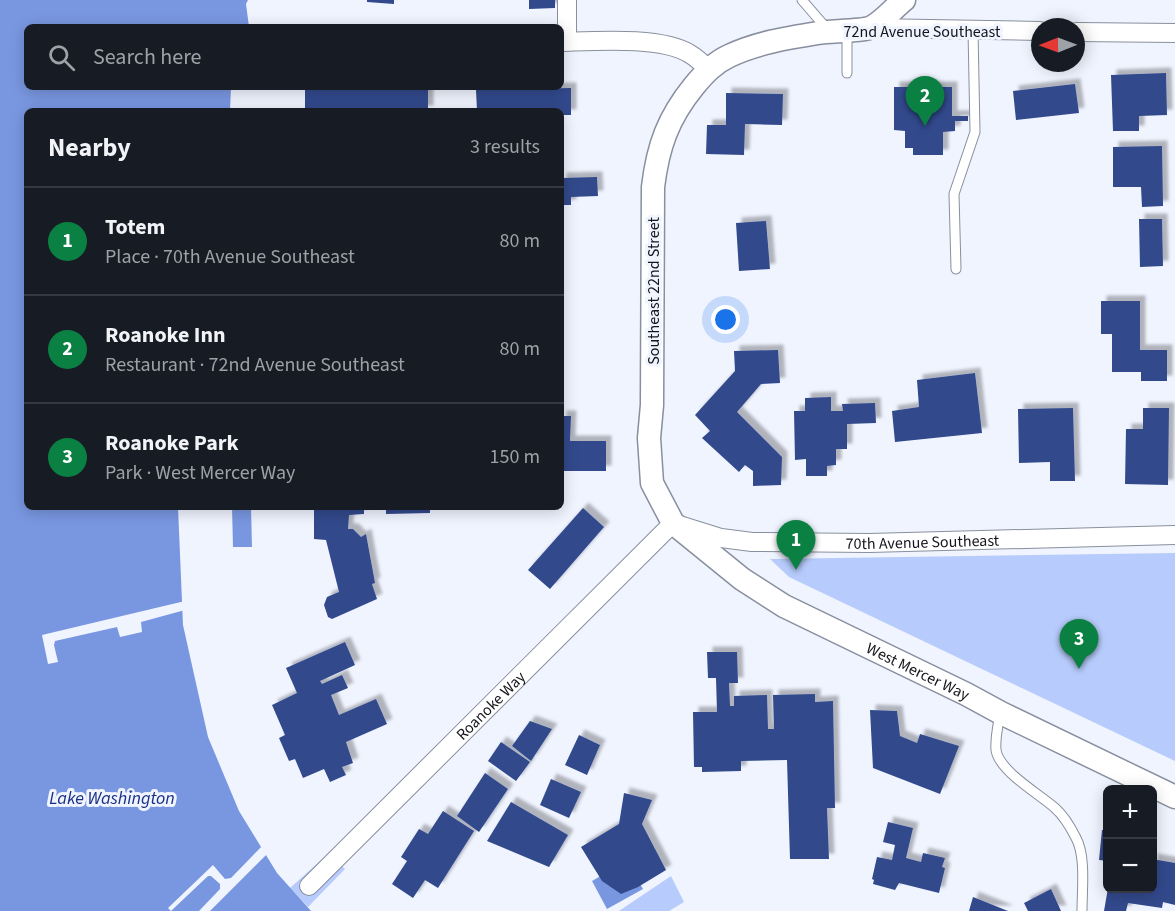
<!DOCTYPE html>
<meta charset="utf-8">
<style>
body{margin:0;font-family:"Source Sans 3",sans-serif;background:#242831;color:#f1f3f6}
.controls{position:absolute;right:18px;bottom:18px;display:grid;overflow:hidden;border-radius:9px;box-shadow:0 3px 15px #0003}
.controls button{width:54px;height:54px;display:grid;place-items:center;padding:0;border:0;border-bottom:2px solid #363941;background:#171b24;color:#f1f3f6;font:30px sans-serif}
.compass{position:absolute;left:1031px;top:18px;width:54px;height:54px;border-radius:50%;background:#171b24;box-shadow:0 3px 15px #0003;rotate:269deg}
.you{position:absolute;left:726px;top:320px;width:21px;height:21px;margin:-15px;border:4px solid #fff;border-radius:50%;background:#1a73e8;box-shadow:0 0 0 9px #1a73e833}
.badge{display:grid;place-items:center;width:39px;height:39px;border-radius:50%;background:#0b8043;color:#fff;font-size:20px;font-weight:700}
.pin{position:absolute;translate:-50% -50px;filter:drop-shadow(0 2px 3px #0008)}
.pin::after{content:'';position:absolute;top:32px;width:21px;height:18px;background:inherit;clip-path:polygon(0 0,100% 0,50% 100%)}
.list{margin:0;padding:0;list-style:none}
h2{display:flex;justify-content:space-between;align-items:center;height:78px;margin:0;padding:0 24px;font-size:26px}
h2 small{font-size:20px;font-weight:400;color:#9ea1a6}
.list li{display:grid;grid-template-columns:39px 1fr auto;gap:18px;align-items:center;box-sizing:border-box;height:108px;padding:0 24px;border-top:2px solid #363941}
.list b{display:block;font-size:22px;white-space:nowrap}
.list p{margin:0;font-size:20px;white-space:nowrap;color:#9ea1a6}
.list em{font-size:20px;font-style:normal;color:#9ea1a6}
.icon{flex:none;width:33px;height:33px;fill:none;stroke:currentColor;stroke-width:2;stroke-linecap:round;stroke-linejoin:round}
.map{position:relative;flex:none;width:1175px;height:911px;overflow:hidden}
.search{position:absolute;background:#171b24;box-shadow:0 3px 15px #0003;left:24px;top:24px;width:540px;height:66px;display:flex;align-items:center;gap:15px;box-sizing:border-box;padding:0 21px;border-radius:9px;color:#9ea1a6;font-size:22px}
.panel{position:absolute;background:#171b24;box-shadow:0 3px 15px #0003;left:24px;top:108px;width:540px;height:402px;border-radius:9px}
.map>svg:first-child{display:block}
.green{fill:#b7ccfc}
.water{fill:#7997e1}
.pier{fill:#f0f4ff}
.building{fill:#30498c;filter:url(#shadow)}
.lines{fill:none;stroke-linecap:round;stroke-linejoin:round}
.service-casing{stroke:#888f9e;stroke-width:11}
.minor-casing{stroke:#888f9e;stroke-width:20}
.tertiary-casing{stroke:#888f9e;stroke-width:25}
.service{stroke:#fff;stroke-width:9}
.minor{stroke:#fff;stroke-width:18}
.tertiary{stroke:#fff;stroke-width:22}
.labels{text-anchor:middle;stroke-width:6;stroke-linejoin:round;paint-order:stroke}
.street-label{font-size:16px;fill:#13151b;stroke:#f0f4ff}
.water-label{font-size:18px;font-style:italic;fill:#172e84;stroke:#f0f4ff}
</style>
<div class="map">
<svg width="1175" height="911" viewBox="0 0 1175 911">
<defs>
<filter id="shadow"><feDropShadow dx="5.5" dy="-5.5" stdDeviation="1.5" flood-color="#0004"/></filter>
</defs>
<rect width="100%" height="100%" fill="#f0f4ff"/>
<!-- green -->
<g class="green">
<polygon points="1175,553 1175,761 789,577 770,559"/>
<polygon points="329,853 345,869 308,907 290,888"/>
<polygon points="671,876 684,902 669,911 619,911"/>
</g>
<!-- water -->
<g class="water">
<polygon points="0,0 248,0 246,4 249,27 27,27 27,87 231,87 230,111 27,111 27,507 178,507 183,625 208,737 239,811 277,873 311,911 0,911"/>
<polygon points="232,507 251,507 252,547 233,547"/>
<polygon points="626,861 643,889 607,909 592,881"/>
</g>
<!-- pier -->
<g class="pier">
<polygon points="185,601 185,610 141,622 142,632 120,637 117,627 55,641 54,645 58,662 48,664 42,635"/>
<polygon points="263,845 268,853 210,911 199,911 220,889 220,884 211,876 208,876 171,911 168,908 213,865 225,879 231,878"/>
</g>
<!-- building -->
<g class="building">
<polygon points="367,0 394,0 394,4 367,2"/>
<polygon points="529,0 555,0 555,8 529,9"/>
<polygon points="1166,73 1167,115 1139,116 1139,131 1113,131 1111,75"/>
<polygon points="1075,84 1079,113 1016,120 1013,91"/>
<rect x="305" y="87" width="123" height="24"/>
<polygon points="894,87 952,87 952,116 968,116 968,121 955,121 955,131 943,132 943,155 913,155 913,148 905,148 905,131 894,130"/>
<polygon points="571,88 571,115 561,115 561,111 477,111 476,90"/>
<polygon points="726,93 783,94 782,125 745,124 744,155 706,154 707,125 726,125"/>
<polygon points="1162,146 1163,206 1142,207 1141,187 1113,187 1113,147"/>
<polygon points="597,177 598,196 571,197 571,205 561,205 561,178"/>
<polygon points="1139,219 1162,219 1163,266 1140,267"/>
<polygon points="766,221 770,269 739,271 736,223"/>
<polygon points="1101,301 1140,301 1140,350 1167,350 1167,381 1141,381 1141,372 1112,372 1112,334 1101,334"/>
<polygon points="778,350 780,383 761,384 737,412 782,457 781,485 753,486 753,471 745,465 739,472 702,438 710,431 695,415 735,371 734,351"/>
<polygon points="975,373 982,433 895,442 892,411 919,407 917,380"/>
<polygon points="831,397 831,411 843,411 842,404 875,403 876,423 847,424 847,449 836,449 836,465 827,466 827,476 806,476 806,459 795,460 794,411 805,411 805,398"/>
<polygon points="1073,408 1075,481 1050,481 1050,462 1019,463 1018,409"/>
<polygon points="1143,408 1169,408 1168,485 1125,484 1126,429 1143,429"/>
<polygon points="561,416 571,416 570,441 606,441 606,471 561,471"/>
<polygon points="314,507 364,507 364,514 349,515 348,529 353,529 361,537 366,534 375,583 372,584 377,599 332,619 328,617 324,605 327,597 339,592 326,540 314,539"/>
<polygon points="386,507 430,507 430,513 386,514"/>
<polygon points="583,508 604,527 550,589 528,570"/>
<polygon points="345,642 355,665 320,681 322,684 342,675 348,688 331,695 339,715 376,699 387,724 346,742 353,763 342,767 346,775 330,782 324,769 303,778 295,759 289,761 279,738 285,735 272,705 297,693 286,668"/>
<polygon points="707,652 737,652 738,683 729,683 730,706 734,706 734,696 767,695 768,729 774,729 773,695 815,694 815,702 833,701 835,808 827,808 829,859 790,859 787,760 741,761 741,771 702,772 702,767 694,767 693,712 717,712 716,678 708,678"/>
<polygon points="870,710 897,711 900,736 917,743 920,734 959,746 940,794 873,768"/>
<polygon points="530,721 552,729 531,761 512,746"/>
<polygon points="579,735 600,745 587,775 565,765"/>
<polygon points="501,742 530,762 516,781 488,761"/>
<polygon points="485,773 508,789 479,832 457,816"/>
<polygon points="551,779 581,792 569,818 540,805"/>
<polygon points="624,793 652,800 642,824 666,870 638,887 621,894 602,881 581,847 619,824"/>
<polygon points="511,802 568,835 549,867 487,841"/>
<polygon points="443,811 474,831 438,888 425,880 413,898 392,884 407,861 401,857 419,829 428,834"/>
<polygon points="888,822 913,828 906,858 921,862 923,853 945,858 942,867 945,868 939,893 899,883 895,890 873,884 874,880 872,879 877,857 892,860 895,845 883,842"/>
<polygon points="1102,830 1108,830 1108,861 1099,860"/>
<polygon points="1152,859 1175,863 1175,905 1163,902 1162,908 1128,903 1126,911 1104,911 1108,888 1152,888"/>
<polygon points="1051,889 1061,911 1028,911 1024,903"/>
<polygon points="973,897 1008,911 969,911"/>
</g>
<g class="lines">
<!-- service casing -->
<g class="service-casing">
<g id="service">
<polyline points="802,0 828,30"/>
<polyline points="847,30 847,73"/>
<polyline points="956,269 954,194 975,132 973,30"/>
<path d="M1000,714C998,725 995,738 996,750C999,771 1039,794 1055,808C1063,815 1071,828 1076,838C1086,856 1082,890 1082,911"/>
</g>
</g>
<!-- minor casing -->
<g class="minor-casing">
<g id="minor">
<polyline points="871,28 1040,31"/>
<polyline points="1076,32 1175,33"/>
<polyline points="567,41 567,0"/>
<path d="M561,42C595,41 662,36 690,54C697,58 703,64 708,69"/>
<path id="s1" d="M309,886L673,523L721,538L752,542L869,543L1175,535"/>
</g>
</g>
<!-- tertiary casing -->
<g class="tertiary-casing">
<g id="tertiary">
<path id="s2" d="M904,0C894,8 883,21 872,27C865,31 829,31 818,33C787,38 756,43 729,56C714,63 704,74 694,86C668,118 658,146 653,187L652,405L649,438L652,483L673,523L742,579L784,606L966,694L1001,713L1175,797"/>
</g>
</g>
<!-- service -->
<use href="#service" class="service"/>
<!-- minor -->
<use href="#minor" class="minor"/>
<!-- tertiary -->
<use href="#tertiary" class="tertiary"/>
</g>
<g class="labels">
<!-- street labels -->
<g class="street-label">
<text x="922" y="37">72nd Avenue Southeast</text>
<text transform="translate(653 291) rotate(-90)" y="6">Southeast 22nd Street</text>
<text dy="6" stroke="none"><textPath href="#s1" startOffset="766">70th Avenue Southeast</textPath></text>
<text dy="6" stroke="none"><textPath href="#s2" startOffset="975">West Mercer Way</textPath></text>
<text dy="6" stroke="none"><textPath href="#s1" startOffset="256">Roanoke Way</textPath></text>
</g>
<!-- water labels -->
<g class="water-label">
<text x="112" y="804">Lake Washington</text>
</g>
</g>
</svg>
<div class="controls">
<button>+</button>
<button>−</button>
</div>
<svg class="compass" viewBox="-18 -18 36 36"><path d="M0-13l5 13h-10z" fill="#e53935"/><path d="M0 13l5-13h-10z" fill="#9ea1a6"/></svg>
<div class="you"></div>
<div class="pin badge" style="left:796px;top:570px">1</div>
<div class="pin badge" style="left:925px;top:126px">2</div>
<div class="pin badge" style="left:1079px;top:669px">3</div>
<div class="search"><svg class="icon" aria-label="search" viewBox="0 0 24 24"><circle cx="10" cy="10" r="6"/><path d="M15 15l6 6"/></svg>Search here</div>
<section class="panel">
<h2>Nearby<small>3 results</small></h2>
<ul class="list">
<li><span class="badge">1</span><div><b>Totem</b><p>Place · 70th Avenue Southeast</p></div><em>80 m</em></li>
<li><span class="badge">2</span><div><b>Roanoke Inn</b><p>Restaurant · 72nd Avenue Southeast</p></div><em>80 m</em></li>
<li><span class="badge">3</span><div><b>Roanoke Park</b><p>Park · West Mercer Way</p></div><em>150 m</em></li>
</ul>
</section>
</div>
